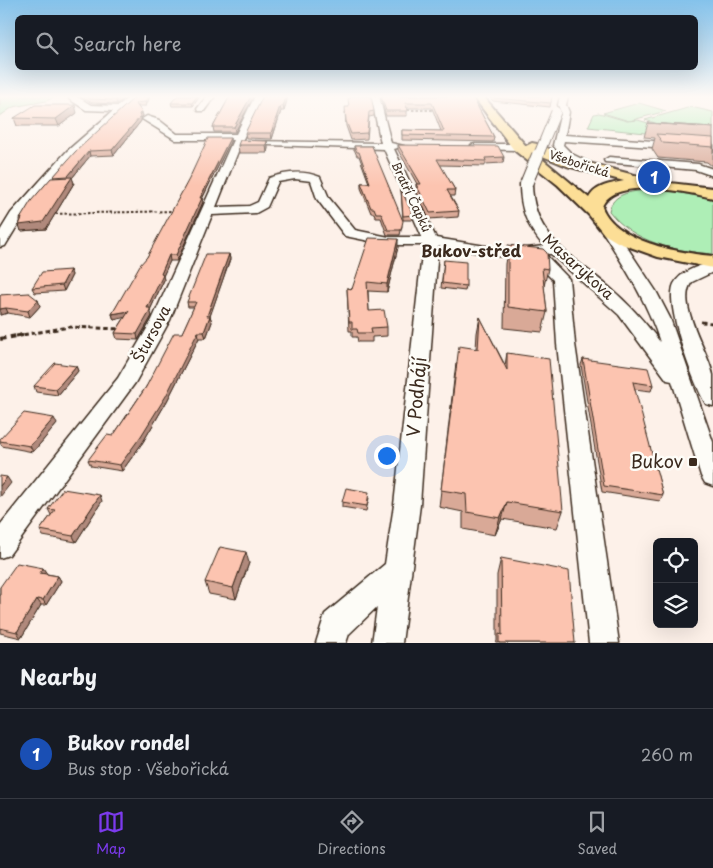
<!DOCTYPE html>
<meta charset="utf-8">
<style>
body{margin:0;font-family:"Playpen Sans",sans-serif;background:#20242c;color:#f1f3f6}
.controls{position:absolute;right:15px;bottom:15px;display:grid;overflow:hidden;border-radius:8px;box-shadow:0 5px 20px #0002}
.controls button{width:45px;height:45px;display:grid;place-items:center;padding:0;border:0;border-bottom:1px solid #363941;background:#171b24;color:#f1f3f6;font:25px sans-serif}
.you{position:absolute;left:386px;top:455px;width:18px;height:18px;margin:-12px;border:4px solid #fff;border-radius:50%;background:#1a73e8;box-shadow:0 0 0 8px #1a73e833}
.badge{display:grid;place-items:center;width:32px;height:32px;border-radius:50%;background:#7c3aed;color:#fff;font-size:16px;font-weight:700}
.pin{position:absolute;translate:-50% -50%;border:2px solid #fff;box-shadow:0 1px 5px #0006}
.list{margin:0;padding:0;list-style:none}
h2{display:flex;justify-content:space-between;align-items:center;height:65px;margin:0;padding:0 20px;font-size:21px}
h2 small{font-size:16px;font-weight:400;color:#9ea1a6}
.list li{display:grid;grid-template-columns:32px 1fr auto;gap:15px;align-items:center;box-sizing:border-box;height:90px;padding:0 20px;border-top:1px solid #363941}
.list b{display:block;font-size:19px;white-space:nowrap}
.list p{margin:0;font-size:16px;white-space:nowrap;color:#9ea1a6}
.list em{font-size:16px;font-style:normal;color:#9ea1a6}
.icon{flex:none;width:28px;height:28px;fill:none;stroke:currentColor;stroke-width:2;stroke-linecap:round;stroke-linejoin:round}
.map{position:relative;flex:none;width:713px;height:643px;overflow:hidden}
.search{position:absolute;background:#171b24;box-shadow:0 5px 20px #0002;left:15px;right:15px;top:15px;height:55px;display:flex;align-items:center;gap:12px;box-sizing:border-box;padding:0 18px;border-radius:8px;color:#9ea1a6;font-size:19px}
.sheet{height:155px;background:#171b24}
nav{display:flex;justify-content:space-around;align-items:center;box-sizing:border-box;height:70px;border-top:1px solid #363941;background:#171b24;font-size:14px;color:#9ea1a6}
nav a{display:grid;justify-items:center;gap:2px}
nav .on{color:#7c3aed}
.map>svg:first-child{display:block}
.green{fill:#aeeeb6;stroke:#748c6a}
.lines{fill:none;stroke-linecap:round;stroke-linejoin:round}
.minor-casing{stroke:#3b2a1e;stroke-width:3}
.major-casing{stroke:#3b2a1e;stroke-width:4}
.path-far2{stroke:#3b2a1e;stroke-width:2;stroke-dasharray:2.5 2;stroke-linecap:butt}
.path-far1{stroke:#3b2a1e;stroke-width:3;stroke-dasharray:4.5 3;stroke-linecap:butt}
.path{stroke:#3b2a1e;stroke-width:4;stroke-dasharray:5.5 4.5;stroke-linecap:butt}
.minor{fill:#fdfcf7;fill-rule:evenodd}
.major{fill:#fcde96;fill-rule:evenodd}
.minor-bridge-far1-casing{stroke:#3b2a1e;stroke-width:11;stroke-linecap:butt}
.minor-bridge-casing{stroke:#3b2a1e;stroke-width:14;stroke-linecap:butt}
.minor-bridge-far1{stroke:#fdfcf7;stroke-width:9}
.minor-bridge{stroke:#fdfcf7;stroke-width:12}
.wall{fill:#d9a997;stroke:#3b2a1e}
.shaded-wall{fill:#b0897b;stroke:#3b2a1e}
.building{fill:#fcc4b0;stroke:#3b2a1e}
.poi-dot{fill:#3b2a1e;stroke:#fdfcf7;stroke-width:2}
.labels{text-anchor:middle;stroke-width:5;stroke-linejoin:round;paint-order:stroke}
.far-street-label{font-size:12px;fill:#3b2a1e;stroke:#fdfcf7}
.street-label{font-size:15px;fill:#3b2a1e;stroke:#fdfcf7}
.neighbourhood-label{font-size:16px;font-weight:bold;fill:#3b2a1e;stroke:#fdfcf7}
.near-street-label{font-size:18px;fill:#3b2a1e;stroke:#fdfcf7}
.near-poi-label{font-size:18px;fill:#3b2a1e;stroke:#fdfcf7;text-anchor:end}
</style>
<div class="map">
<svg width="713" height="643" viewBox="0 0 713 643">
<rect width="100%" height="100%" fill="#fdf1e9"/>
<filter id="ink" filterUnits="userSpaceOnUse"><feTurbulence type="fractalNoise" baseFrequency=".02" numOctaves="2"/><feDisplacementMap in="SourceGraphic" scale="10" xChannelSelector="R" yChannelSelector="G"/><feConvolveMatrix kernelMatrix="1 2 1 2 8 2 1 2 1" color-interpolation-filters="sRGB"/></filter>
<g filter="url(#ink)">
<!-- green -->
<g class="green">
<polygon points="0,96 57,96 46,101 13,107 0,116"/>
<polygon points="639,103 666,111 629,121 603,113"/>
<polygon points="691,107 713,112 713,131 699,136 645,120"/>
<polygon points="599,113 627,121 638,120 678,132 655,134 588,127 594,114"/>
<path d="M646,190H664L713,199V254C675,251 634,243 609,211C613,193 630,192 646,190Z"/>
</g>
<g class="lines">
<!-- minor casing -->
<g class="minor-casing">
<g id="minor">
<polygon points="69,96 76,96 91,105 118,106 130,96 139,96 75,155 22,218 5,246 0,247 0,231 11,213 67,151 113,111 86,110 69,99"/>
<polygon points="207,96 215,96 204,111 198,111 197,109"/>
<path d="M255,96H263L242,141L381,143L371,96H379L391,143L404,146L394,149L436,238L510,250L544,246C527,227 520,209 520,184L526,180L532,184C533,238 573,256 610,288C629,304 645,322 660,342C646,299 623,264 599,226L601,223H611L656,291L670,318L713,442V486L705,483L701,476L672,381L667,380L619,315L551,254H545L569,279L575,344L619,643H589L557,344L553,280L529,256L510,258L438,246L420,505L402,643H372L377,607L349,634L346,643H316L325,614L385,564L394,505L423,245H389L345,236L317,199L311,181L295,179L278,182L267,207L256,213L212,215L170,320L135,383L9,555L0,558V525L118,378L152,320L233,140H176L142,119L147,116L159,120L177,134H236ZM241,144L384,149L422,237H389L355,230L329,198L320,177C303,170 286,172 269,178L258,202L249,206L216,207Z"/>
<path d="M560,96H568L566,105L569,112L565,135L713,145V151L564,141L563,145L572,154L598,167L596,169C581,173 561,156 553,145L561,112L558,105Z"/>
<polygon points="475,144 519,144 524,147 519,150 471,149 471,145"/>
<polygon points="609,157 698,164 713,169 713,176 696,170 605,162 604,160"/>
<path d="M713,262V272L692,282C675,303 709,352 713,375C713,385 713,396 713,406L706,404C694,385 664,304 674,284C682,270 699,266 713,262Z"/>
</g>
</g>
<!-- major casing -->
<g class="major-casing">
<path id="major" d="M473,96H483L526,146L532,143L537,144L577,160L642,177L644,180L713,188V198C688,192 612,176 602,207C616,242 679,253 713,256V268L658,257L619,243L604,234L589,215L558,185L514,150ZM535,153L567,166L624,181C611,184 596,185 589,198Z"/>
</g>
<!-- path-far2 -->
<g class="path-far2">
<polyline points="403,110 437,110"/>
<polyline points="51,214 175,211"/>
</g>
<!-- path-far1 -->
<g class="path-far1">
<polyline points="701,322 713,323"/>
<polyline points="16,336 69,327 121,329"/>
</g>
<!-- path -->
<polyline class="path" points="0,339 23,335"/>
<!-- minor -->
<use href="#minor" class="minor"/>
<!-- major -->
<use href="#major" class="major"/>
<!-- minor-bridge-far1 casing -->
<g class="minor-bridge-far1-casing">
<polyline id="minor-bridge-far1" points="538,156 556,112"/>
</g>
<!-- minor-bridge casing -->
<g class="minor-bridge-casing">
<polyline id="minor-bridge" points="526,184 538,155"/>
</g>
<!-- minor-bridge-far1 -->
<use href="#minor-bridge-far1" class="minor-bridge-far1"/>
<!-- minor-bridge -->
<use href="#minor-bridge" class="minor-bridge"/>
</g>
<!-- wall -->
<g class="wall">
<polygon points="80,96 128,96 117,104 92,103"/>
<polygon points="136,96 150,96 146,106 138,106 143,116 141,118 141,121 114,155 90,156 72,178 74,183 46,229 21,231 20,219 54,178 53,177"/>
<polygon points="177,96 200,96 193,106 172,106 171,103"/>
<polygon points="230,96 254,96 235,132 214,132 213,127"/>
<polygon points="288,96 284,111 281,111 272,139 246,138 245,133"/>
<polygon points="380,96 472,96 494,137 493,142 402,140 402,130 441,131 432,108 407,108 407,116 386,116"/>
<polygon points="488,96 552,96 550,107 493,101"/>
<polygon points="349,107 374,111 374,116 369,117 367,139 351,140 346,126 345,112"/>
<polygon points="77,113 59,126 17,126 14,118"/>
<polygon points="648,123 713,127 713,167 707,162 658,158 652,149 655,138 644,137"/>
<polygon points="230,138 230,142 202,199 203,202 177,261 170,261 163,276 164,280 150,310 152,316 138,340 117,339 115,333 125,317 114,320 112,314 147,257"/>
<polygon points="267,141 268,148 267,153 239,153 238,145"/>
<polygon points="398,145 504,157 503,163 485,164 485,166 440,165 455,190 454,196 450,196 459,211 458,217 429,219 416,190 416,184 417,184 398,150"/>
<polygon points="354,146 372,146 402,226 400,235 387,235 381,218 376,218 374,213 371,213 361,188 361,183 369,183 359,156 357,156 354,149"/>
<polygon points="401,189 413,215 412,220 403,220"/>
<polygon points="508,245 548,269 544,286 547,312 542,332 504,328 505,264"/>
<polygon points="398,247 387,292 368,291 369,311 387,327 387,336 372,337 372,342 358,342 357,337 352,337 352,331 349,331 347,288 352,289"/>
<polygon points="229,254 230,259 210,316 212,322 206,338 199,338 167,401 143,442 122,471 91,466 88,460 113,436 182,333 194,307 188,307 187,302"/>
<polygon points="444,260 466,286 465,291 441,288"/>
<polygon points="70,270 72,275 64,291 35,293 32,288"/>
<polygon points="0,295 38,300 40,306 30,317 8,313 0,315"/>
<polygon points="480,317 505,365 507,353 563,511 557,528 502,519 495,535 463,529 463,512 439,507 456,363 476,349 477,333"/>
<polygon points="583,359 653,385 651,391 634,389 663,495 660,501 602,492 581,365"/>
<polygon points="76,366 78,371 58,395 36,392 34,386"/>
<polygon points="57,424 33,452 2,446 0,443 0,439"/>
<polygon points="369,498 366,511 342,507 342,502"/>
<polygon points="102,501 76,542 43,536 40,530 51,515 48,509"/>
<polygon points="501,558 575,643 496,643 497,641 497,575"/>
<polygon points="249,563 236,599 209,594 205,582"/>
<polygon points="43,568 47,574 58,576 61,581 46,605 41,605 21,638 0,633 0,587"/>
</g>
<!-- shaded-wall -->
<g class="shaded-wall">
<polygon points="122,96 128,96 117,104 116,100"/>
<polygon points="148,96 150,96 146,106 145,102"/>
<polygon points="197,96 200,96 193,106 192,103"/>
<polygon points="251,96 254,96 235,132 234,127"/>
<polygon points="286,96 288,96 284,111 283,106"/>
<polygon points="75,105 77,113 59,126 56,119"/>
<polygon points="280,106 281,111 272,139 271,133"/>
<polygon points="142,112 143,116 141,118 141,121 114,155 112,150 139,114"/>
<polygon points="230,138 230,142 202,199 203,202 177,261 176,255 200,198"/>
<polygon points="267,141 268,148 267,153 266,145"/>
<polygon points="89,151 90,156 72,178 74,183 46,229 21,231 19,225 70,181 68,176"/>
<polygon points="398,239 398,247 387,292 387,284"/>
<polygon points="229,254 230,259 208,322 207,316"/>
<polygon points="169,255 170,261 163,276 164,280 150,310 152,316 138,340 137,334 161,274"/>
<polygon points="70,270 72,275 64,291 62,285"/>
<polygon points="38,300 40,306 30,317 28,311"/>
<polygon points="6,308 8,313 0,315 0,309"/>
<polygon points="129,311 131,316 114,320 112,314"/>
<polygon points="210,316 212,322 206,338 204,332"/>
<polygon points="198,332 199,338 167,401 143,442 122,471 120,465"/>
<polygon points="76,366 78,371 58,395 56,389"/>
<polygon points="54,418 57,424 33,452 30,446"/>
<polygon points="7,477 11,483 0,497 0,486"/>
<polygon points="100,495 102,501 76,542 73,536"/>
<polygon points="507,502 502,519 495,535 500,518"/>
<polygon points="246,552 249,563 236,599 233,588"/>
<polygon points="43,568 47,574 40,573"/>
<polygon points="58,576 61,581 46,605 43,600"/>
<polygon points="37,599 41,605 21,638 17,632"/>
</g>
<!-- building -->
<g class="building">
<polygon points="85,96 122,96 116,100 90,99"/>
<polygon points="136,96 148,96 145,102 135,103 142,112 139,114 140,117 112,150 89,151 68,176 53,177 75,152"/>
<polygon points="177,96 197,96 192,103 171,103"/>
<polygon points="230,96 251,96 234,127 213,127"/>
<polygon points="263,96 286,96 283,106 280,106 271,133 245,133"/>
<polygon points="351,96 371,96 374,111 369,112 367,133 351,134 346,121 345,107 349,107 348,98 351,98"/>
<polygon points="381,96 472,96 494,137 402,135 402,130 444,131 432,103 405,103 408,111 386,111"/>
<polygon points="492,96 552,96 551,103 494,98"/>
<polygon points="35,105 75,105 56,119 14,118"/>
<polygon points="648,123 713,127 713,128"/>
<polygon points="656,134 713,138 713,147 663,143"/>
<polygon points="208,138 230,138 200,198 202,198 176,255 169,255 161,274 163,275 147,308 150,308 150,311 137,334 115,333 129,311 112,314 140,265 147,257 189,179"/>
<polygon points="240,140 267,141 266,145 238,145"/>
<polygon points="398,145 498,146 504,157 485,158 486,161 437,159 455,190 447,190 459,211 430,213 416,184 421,184"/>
<polygon points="354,146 372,146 403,221 401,230 388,230 381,213 376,213 374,208 371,208 361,183 370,183 359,152 357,152"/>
<polygon points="72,177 43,222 19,225 22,218 20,219 31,201 51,178"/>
<polygon points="401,189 413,215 403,216"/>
<polygon points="369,238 398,239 387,284 367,282 369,311 384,310 387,327 371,328 372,333 358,333 357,329 352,329 352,322 349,322 347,288 352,289"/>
<polygon points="508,245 543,249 547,253 548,269 542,268 547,312 508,307"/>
<polygon points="206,254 229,254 207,316 210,316 204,332 198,332 166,396 141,436 120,465 88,460 107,435 113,436 146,387 174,333 182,333 196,302 187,302"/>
<polygon points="444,260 466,262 466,286 442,283"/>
<polygon points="70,270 62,285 32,288 42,272"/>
<polygon points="29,293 38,300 28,311 6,308 0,309 0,295"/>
<polygon points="480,317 507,370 507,353 549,359 563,511 507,502 500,518 467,512 466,494 441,490 459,346 478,349"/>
<polygon points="583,359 648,368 653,385 633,382 663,495 604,486"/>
<polygon points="55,363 76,366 56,389 34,386"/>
<polygon points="24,413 54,418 30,446 0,441 0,439"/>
<polygon points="0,476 7,477 0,486"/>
<polygon points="346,488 369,492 367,506 342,502"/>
<polygon points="63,489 100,495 73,536 40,530 55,510 48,509"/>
<polygon points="220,547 246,552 233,588 205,582"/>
<polygon points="501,558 569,571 575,643 499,643 499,634 502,635"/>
<polygon points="17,563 43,568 40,573 58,576 43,600 37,599 17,632 0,628 0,587"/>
</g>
</g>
<!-- sky -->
<linearGradient id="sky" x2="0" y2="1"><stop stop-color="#84c2eb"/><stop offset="0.52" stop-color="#fef9f5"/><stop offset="1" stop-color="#fef9f5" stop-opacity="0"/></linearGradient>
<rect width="713" height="186" fill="url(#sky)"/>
<!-- markers -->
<rect class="poi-dot" x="688" y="457" width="10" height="10" rx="2.5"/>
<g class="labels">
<!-- far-street labels -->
<g class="far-street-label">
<text transform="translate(579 164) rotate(18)" y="4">Všebořická</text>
<text transform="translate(411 197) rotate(65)" y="4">Bratří Čapků</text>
</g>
<!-- street labels -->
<g class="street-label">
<text transform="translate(578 267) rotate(42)" y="5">Masarykova</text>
<text transform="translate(152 334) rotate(-62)" y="5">Štursova</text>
</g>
<!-- neighbourhood labels -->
<g class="neighbourhood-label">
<text x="471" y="257">Bukov-střed</text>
</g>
<!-- near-street labels -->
<g class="near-street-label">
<text transform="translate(417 397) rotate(-85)" y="6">V Podhájí</text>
</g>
<!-- near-poi labels -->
<g class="near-poi-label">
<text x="683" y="468">Bukov</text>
</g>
</g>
</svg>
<div class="controls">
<button><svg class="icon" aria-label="locate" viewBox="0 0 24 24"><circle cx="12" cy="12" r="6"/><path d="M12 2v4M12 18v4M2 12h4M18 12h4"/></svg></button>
<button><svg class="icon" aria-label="layers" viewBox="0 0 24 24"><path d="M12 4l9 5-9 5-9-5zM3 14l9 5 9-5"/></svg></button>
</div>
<div class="you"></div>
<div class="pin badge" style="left:654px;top:177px;background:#1a4fb4">1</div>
<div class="search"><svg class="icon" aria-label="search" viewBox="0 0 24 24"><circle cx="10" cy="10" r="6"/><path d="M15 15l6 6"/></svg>Search here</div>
</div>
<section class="sheet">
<h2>Nearby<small></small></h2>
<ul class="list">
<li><span class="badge" style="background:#1a4fb4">1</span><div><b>Bukov rondel</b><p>Bus stop · Všebořická</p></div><em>260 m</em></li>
</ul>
</section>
<nav>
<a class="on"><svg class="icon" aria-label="map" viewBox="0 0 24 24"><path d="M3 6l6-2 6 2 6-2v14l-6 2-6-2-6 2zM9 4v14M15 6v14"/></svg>Map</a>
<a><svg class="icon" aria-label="directions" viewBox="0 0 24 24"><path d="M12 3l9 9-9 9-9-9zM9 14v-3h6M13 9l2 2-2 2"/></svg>Directions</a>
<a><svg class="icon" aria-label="saved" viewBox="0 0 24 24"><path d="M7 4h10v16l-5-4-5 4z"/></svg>Saved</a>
</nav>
